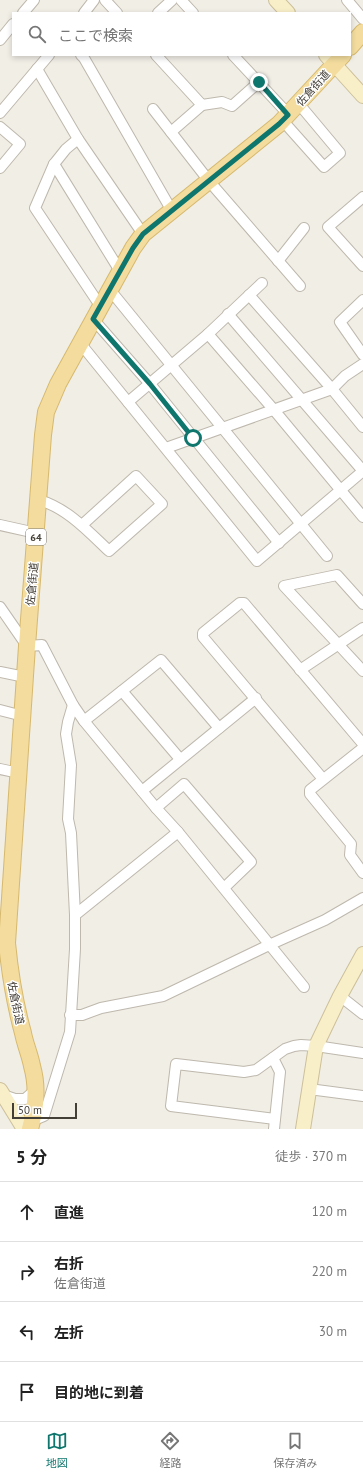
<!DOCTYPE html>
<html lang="ja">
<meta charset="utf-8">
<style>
body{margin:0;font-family:"PT Sans","Noto Sans JP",sans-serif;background:#f2f2f2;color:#222}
.scale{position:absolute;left:12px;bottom:10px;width:65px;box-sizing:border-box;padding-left:4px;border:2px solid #433e36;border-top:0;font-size:11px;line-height:14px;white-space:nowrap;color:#433e36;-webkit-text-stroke:3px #fff;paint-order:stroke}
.stop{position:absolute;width:12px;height:12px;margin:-9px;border:3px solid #0f766e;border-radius:50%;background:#fff}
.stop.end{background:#0f766e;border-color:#fff;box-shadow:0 1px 4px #0008}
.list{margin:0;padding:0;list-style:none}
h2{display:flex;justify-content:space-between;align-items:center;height:52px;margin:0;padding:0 16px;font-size:17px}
h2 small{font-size:13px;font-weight:400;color:#767676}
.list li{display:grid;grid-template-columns:26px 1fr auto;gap:12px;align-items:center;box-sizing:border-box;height:60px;padding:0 16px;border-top:1px solid #e0e0e0}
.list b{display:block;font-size:15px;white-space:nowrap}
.list p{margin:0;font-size:13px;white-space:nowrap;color:#767676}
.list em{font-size:13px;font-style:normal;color:#767676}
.icon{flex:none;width:22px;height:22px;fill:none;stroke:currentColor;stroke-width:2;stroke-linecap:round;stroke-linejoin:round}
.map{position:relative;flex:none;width:363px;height:1129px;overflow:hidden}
.search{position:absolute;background:#fff;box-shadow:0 2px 6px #0003;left:12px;right:12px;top:12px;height:44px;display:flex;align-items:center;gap:10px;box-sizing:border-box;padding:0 14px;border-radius:0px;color:#767676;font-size:15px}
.sheet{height:292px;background:#fff}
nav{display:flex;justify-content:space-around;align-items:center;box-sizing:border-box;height:56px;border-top:1px solid #e0e0e0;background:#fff;font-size:11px;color:#767676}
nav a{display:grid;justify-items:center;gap:2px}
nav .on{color:#0f766e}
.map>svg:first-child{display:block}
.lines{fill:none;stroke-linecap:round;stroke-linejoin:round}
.street-casing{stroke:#beb8ad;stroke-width:12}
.secondary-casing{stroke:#ccc09a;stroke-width:16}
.primary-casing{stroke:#d6b96f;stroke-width:18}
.street{stroke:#fff;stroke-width:10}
.secondary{stroke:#f8eec8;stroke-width:14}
.primary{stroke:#f3dc9d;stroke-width:16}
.route{stroke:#0f766e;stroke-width:5}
.labels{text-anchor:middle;stroke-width:3;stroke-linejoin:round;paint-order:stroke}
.shield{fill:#fff;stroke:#7b7872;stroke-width:1}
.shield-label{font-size:10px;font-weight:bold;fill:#433e36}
.street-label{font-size:11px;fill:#433e36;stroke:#fff}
</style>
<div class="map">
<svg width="363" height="1129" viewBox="0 0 363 1129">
<rect width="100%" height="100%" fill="#f1eee6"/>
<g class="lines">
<!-- street casing -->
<g class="street-casing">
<g id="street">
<polyline points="105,0 117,13"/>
<polyline points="181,0 193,13"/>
<polyline points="347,0 363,19"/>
<polyline points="23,13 34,0"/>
<polyline points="84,13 94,0"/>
<polyline points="158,13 172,0"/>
<polyline points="0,40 13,24"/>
<polyline points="81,55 84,58 172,211"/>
<polyline points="156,55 202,105 222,102 232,106 259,82"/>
<polyline points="233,55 289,115"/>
<polyline points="37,69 78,139 143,234"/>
<polyline points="153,109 209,181 300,286"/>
<polyline points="0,113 49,55"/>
<polyline points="283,121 324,167 340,153 299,104"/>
<polyline points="0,127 20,144 0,168"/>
<polyline points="171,132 202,105"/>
<polyline points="78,139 66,149 54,164 35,208 101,307"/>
<polyline points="54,164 120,271"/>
<polyline points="363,197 328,227 363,266"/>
<polyline points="278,261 304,228"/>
<polyline points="110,290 327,556"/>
<polyline points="249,295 332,389 363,427"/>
<polyline points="363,300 340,322 363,355"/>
<polyline points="228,314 363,471"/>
<polyline points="93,319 150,384 279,543"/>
<polyline points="208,334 274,410 363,517"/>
<polyline points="80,343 257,561 363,471"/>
<polyline points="128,402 208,334 262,283"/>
<polyline points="166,448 332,389 345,376 363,364"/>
<path d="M39,500C67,508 88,531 109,551L162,504L136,476L82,525"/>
<polyline points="0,525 36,533"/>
<polyline points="363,604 337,575 284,586 363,671"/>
<polyline points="0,607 27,646 42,645 73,705 84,721 156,808 178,832 304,987"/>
<polyline points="300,670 363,628"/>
<polyline points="0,672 25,677"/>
<polyline points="122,691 180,759"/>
<polyline points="0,710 23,716"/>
<polyline points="84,721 161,660 219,728"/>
<polyline points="363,748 310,790 310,794 351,844 350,855 363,873"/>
<polyline points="0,769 19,773"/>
<polyline points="323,779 203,637 203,633 240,603 244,603 363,744"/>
<polyline points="142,791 256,698"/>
<polyline points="156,808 184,784 251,862 224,888"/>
<polyline points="75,915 178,832"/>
<polyline points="340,996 363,1014"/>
<polyline points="70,1015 82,1015 101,1008 163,996 269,945 325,920 363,898"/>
<polyline points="273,1058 280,1072 274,1129"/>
<polyline points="309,1089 363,1096"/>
<polyline points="3,1095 15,1099 25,1099 33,1092 35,1087"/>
<polyline points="275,1119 171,1106 176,1064 244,1072 256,1070 285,1049 294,1046 301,1045 316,1046 363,1053"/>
<polyline points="32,1121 44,1116 70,1032 75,949 75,915 71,833 68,819 71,765 66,734 68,722 73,705"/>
</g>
</g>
<!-- secondary casing -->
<g class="secondary-casing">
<g id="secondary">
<polyline points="276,0 288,13"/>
<polyline points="326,55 363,96"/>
<polyline points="0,1090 24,1129"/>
<polyline points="303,1129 316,1046 340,996 363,954"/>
</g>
</g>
<!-- primary casing -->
<g class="primary-casing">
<g id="primary">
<polyline points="350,47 363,32"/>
<path d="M30,1129C36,1108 38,1087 32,1066C30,1055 25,1044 23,1033C15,1004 10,974 7,943L27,646L43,435L46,412L58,384L133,248L143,234L279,124L343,55"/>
</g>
</g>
<!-- street -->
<use href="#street" class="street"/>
<!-- secondary -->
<use href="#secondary" class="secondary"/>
<!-- primary -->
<use href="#primary" class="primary"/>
</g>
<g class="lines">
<!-- route -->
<polyline class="route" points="193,438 150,384 93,319 133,248 143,234 279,124 288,115 259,82"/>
</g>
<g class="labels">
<!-- shield labels -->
<rect class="shield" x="26" y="529" width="20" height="16" rx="3"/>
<g class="shield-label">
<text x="36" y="541">64</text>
</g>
<!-- street labels -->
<g class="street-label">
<text transform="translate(313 88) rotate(-48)" y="4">佐倉街道</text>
<text transform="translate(32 584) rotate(-85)" y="4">佐倉街道</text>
<text transform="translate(16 1003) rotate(78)" y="4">佐倉街道</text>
</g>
</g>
</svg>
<div class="scale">50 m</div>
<div class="stop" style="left:193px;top:438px"></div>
<div class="stop end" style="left:259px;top:82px"></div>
<div class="search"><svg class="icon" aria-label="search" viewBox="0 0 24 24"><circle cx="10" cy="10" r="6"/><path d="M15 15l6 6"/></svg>ここで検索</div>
</div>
<section class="sheet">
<h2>5 分<small>徒歩 · 370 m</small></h2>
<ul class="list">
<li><svg class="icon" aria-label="ahead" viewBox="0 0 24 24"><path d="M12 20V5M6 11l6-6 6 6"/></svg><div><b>直進</b></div><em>120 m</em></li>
<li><svg class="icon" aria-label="right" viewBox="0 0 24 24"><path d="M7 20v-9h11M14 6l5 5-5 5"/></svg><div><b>右折</b><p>佐倉街道</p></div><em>220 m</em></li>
<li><svg class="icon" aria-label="left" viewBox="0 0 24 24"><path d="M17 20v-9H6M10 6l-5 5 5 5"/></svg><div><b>左折</b></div><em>30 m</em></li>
<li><svg class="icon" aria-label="arrive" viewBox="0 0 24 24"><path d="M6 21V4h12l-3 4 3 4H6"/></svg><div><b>目的地に到着</b></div></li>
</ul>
</section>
<nav>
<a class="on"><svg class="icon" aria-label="map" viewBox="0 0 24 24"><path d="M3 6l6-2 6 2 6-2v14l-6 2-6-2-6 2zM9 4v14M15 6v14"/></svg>地図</a>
<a><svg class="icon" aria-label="directions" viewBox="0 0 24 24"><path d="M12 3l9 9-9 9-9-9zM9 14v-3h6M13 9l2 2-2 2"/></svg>経路</a>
<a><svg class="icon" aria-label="saved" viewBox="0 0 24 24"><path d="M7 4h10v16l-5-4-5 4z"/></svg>保存済み</a>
</nav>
